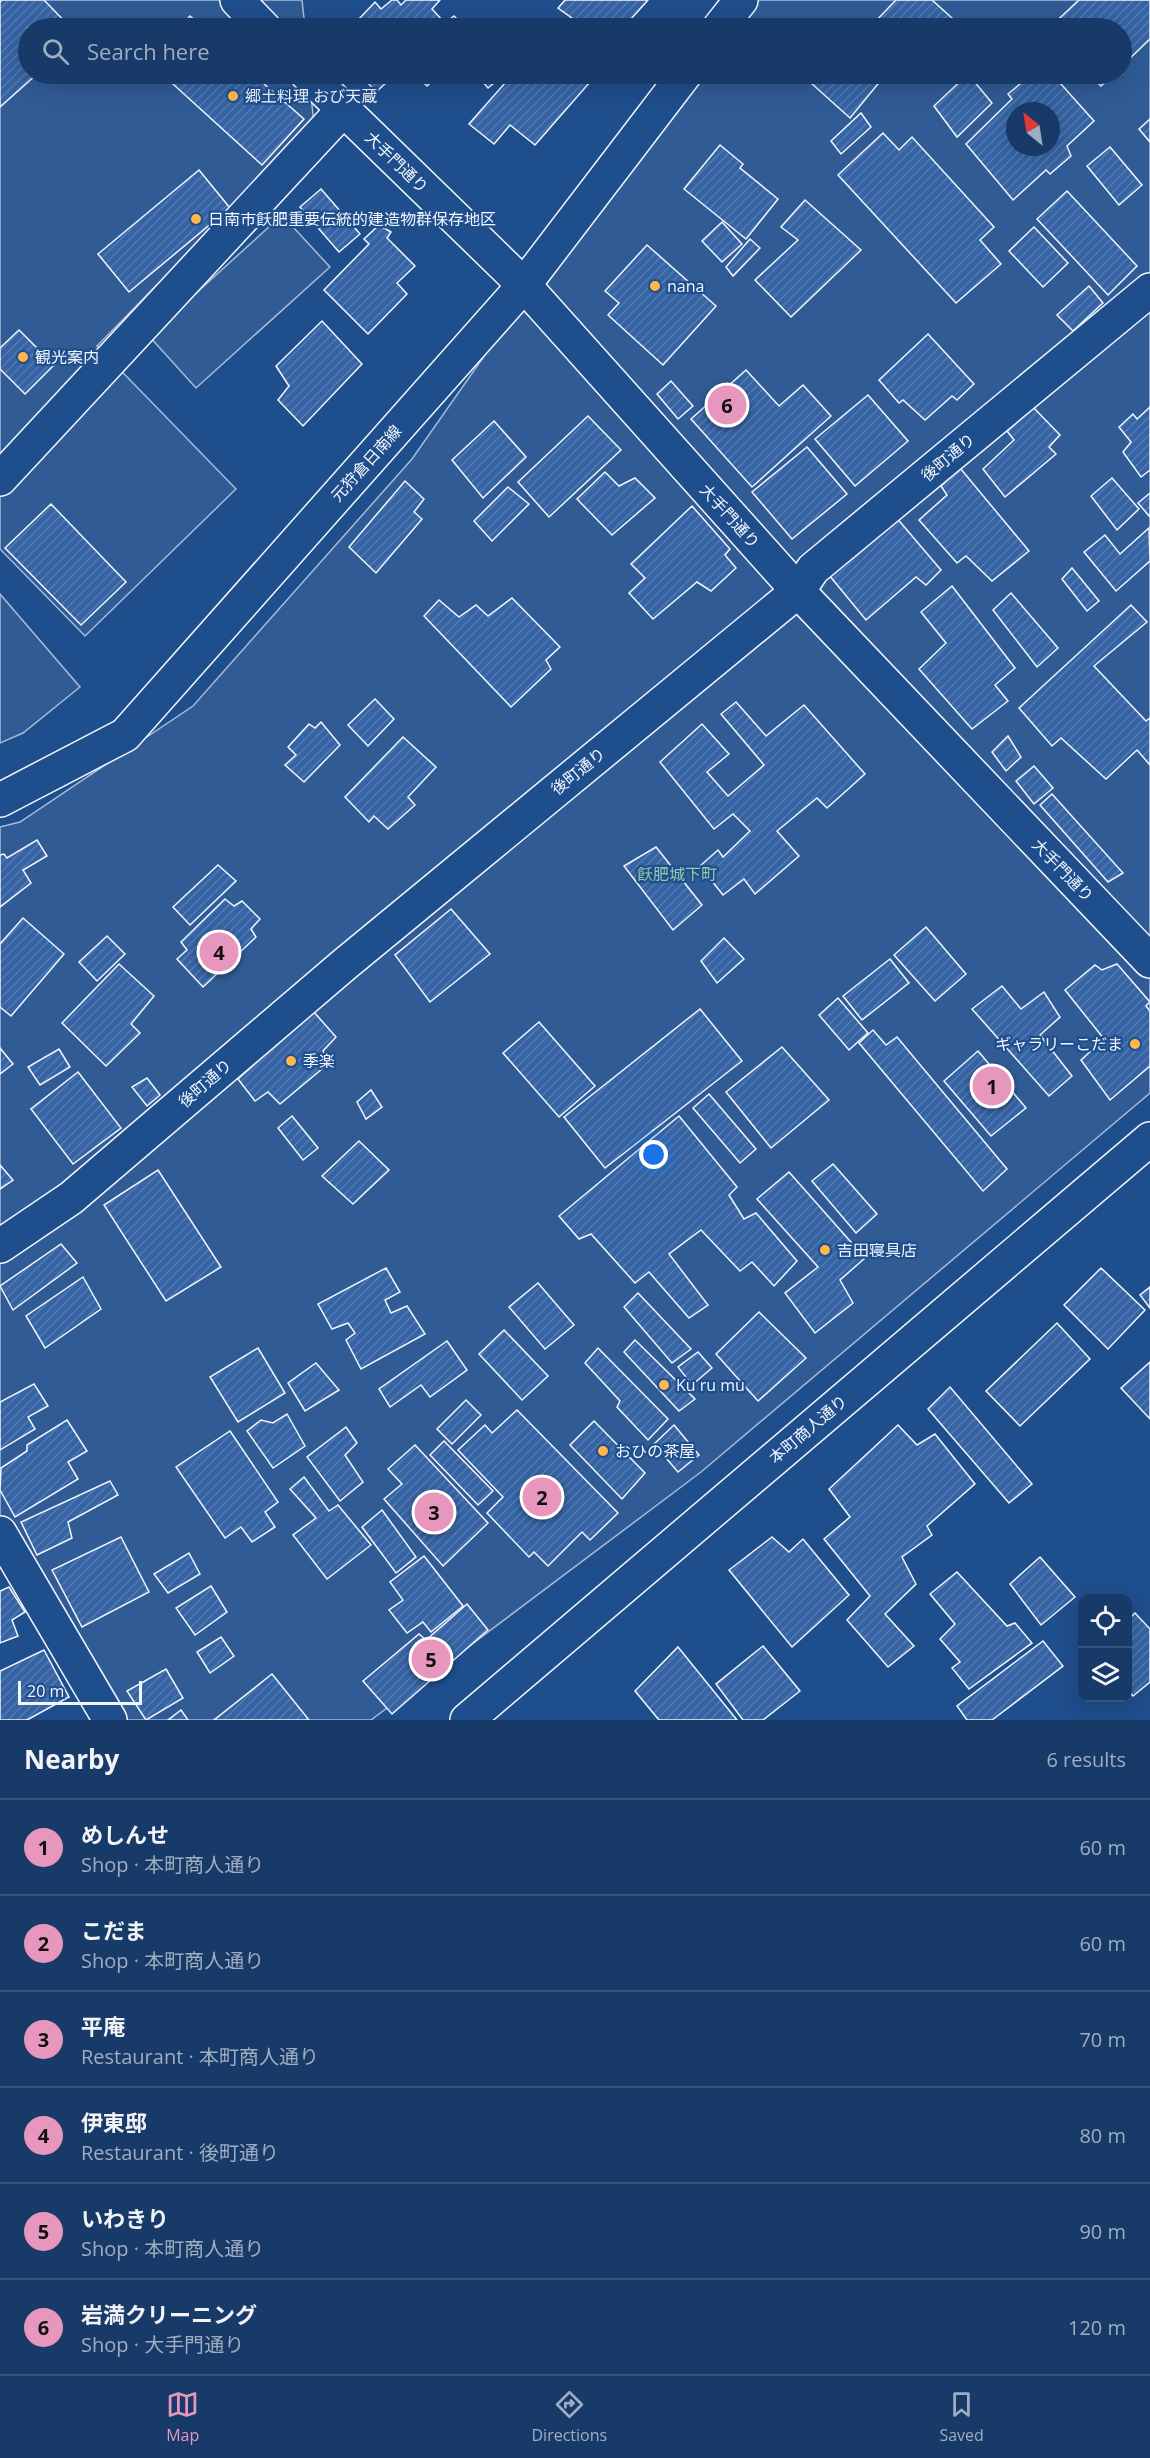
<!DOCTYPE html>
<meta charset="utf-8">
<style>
body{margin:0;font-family:"Open Sans","Noto Sans JP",sans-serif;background:#20416f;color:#f1f3f6}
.controls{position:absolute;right:18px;bottom:18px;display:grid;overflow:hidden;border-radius:12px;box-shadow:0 6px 24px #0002}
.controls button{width:54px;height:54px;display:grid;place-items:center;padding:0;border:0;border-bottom:2px solid #36547d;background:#173a69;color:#f1f3f6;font:30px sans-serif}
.compass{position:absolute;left:1006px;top:102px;width:54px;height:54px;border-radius:50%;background:#173a69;box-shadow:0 6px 24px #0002;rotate:330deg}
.scale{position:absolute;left:18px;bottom:15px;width:124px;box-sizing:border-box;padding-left:6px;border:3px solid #f2f6ff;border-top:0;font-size:16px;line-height:21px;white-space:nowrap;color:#f2f6ff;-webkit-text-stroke:4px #1f4e8c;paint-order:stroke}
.you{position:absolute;left:654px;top:1155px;width:21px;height:21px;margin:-15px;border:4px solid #fff;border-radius:50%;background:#1a73e8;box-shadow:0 0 0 9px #1a73e833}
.badge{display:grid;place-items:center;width:39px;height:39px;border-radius:50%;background:#e797bd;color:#111;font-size:20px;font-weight:700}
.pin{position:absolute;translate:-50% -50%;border:3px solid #fff;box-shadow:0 2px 6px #0006}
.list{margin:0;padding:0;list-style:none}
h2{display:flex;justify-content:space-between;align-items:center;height:78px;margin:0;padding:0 24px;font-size:26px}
h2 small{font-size:20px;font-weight:400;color:#9eadc0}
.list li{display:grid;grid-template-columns:39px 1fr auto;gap:18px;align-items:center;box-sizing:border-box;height:96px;padding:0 24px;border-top:2px solid #36547d}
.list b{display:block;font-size:22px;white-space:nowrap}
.list p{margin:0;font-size:20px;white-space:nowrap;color:#9eadc0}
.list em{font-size:20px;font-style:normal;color:#9eadc0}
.icon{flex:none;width:33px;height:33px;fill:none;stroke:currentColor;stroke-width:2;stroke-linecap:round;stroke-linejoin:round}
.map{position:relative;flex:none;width:1150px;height:1720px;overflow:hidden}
.search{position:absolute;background:#173a69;box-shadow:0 6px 24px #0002;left:18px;right:18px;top:18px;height:66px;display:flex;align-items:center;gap:15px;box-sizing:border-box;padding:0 21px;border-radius:33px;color:#9eadc0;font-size:22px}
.sheet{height:654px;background:#173a69}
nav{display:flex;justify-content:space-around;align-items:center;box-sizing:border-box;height:84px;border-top:2px solid #36547d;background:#173a69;font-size:16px;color:#9eadc0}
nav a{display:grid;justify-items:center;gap:3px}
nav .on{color:#e797bd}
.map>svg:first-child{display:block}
.built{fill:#305b95;stroke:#a8bbd7;stroke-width:1.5;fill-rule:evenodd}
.building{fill:url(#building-hatch);stroke:#f2f6ff;stroke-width:1.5;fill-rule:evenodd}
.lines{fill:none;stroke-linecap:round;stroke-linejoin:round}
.street-casing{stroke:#f2f6ff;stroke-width:36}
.secondary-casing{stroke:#f2f6ff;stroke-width:36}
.highway-casing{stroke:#f2f6ff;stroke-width:36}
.street{stroke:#1f4e8c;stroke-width:33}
.secondary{stroke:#1f4e8c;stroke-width:33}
.highway{stroke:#1f4e8c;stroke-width:33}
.poi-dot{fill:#ffb74d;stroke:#1f4e8c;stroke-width:2}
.labels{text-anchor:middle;stroke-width:4.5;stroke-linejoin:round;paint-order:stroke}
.poi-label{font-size:16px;fill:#f2f6ff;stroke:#1f4e8c;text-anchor:start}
.street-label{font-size:16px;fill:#f2f6ff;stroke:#1f4e8c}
.park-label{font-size:16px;fill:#97c8a6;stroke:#1f4e8c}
</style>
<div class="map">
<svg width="1150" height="1720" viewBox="0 0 1150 1720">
<defs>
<pattern id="building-hatch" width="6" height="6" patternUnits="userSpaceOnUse" patternTransform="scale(1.5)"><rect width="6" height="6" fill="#3563a3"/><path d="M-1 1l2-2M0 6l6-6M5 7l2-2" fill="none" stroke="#537ab1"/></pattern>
</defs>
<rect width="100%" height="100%" fill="#1f4e8c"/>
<!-- built -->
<g class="built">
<polygon points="0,0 302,0 305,28 28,28 28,74 309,74 314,125 97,346 236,489 85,636 0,549"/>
<path d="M736,0H1150V1093L701,1472L371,1720H126L0,1537V827L20,822L193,706L412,459L682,74H1122V28H715ZM1015,111H1051V147H1015Z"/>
<polygon points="282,215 330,267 196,388 149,336"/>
<polygon points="0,594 80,687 23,733 0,743"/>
</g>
<!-- building -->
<g class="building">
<polygon points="2,0 44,0 71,28 28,28 28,74 37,74 0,107 0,2"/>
<polygon points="392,0 397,0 401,5 406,0 440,0 432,9 445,23 454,16 466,28 360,28 356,22 375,2 381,9"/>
<polygon points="565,0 648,0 623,28 601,28 593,23 586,28 558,8"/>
<polygon points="896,0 932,0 963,28 875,28 872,25"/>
<polygon points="1079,0 1150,0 1150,39 1122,66 1122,28 1049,28"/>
<polygon points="190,16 204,28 179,28"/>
<polygon points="162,74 253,74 304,119 262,165"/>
<polygon points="360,74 396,74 376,92"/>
<polygon points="415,74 440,74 427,86"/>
<polygon points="476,74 505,74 488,88"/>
<polygon points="513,74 597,74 535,145 510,125 494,144 469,124"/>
<polygon points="801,74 876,74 882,79 850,118"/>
<polygon points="968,74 992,103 957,137 934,106"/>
<path d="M1032,74H1052L1094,121L1067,146L1071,156L1050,174L1046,170L1013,200L966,144L1012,99L1008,94ZM1015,111H1051V147H1015Z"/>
<polygon points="1089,74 1114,74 1101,86"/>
<polygon points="861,113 871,127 841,154 831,141"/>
<polygon points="1150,119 1150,142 1139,129"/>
<polygon points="883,133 899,150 912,137 994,227 980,240 1001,264 956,303 838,175"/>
<polygon points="720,145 743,164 740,168 778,199 746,239 684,189"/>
<polygon points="1110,147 1142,185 1119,205 1087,166"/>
<polygon points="199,170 230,208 129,292 98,254"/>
<polygon points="321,189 360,234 339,252 300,207"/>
<polygon points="1067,191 1137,266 1108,295 1037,219"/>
<polygon points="805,200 861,250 791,317 755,280 798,240 781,227"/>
<polygon points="722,222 742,244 722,262 702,241"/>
<polygon points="379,225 391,232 387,238 415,266 397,283 407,294 368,334 324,290 369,244 364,239"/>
<polygon points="1034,227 1068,263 1043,287 1009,251"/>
<polygon points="750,239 760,248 733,276 726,267"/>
<polygon points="647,245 716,306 663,365 608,315 619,303 605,291"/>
<polygon points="1089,286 1103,303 1073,331 1057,315"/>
<polygon points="322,321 362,364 303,426 278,400 289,386 276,366"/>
<polygon points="19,330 54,365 25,394 0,369 0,348"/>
<polygon points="928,334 974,384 957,400 952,396 925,420 903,400 899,403 879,380"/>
<polygon points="746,370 779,406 803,385 831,416 752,487 691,419"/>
<polygon points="671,381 693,406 678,419 657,394"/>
<polygon points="868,395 908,441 855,486 815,439"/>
<polygon points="1032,406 1060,435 1049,447 1056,454 1005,497 983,469 1014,440 1007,431"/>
<polygon points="1150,407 1150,470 1141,477 1123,452 1131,442 1119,427 1133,414 1137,419"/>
<polygon points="588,416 621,450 549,517 518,482"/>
<polygon points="494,421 526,457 483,498 452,460"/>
<polygon points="807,447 847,494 792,539 752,492"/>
<polygon points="960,468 1029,551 992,581 966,556 957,563 919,520 947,495 941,486"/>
<polygon points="605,472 619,486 635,478 655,498 612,535 577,499"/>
<polygon points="1112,478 1139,509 1117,530 1091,496"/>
<polygon points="405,481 424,499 414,512 422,519 376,573 349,547"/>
<polygon points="508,487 529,504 492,541 474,521"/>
<polygon points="1150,493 1150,517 1138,503"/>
<polygon points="51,504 126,582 81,625 5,548"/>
<polygon points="692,506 730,549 725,555 736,568 711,591 697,582 653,619 629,593 645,578 631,564"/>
<polygon points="895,516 941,570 926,585 916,577 866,620 829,575"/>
<polygon points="1149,528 1150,561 1116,591 1084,552 1105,535 1120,554"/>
<polygon points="1072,568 1099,601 1087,611 1062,579"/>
<polygon points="952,586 1015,668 995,685 1008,701 972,729 919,669 946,643 921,612"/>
<polygon points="1011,593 1058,648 1037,667 993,610"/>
<polygon points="512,598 560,647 546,660 551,669 511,707 424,616 439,600 459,617 476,605 488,616"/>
<polygon points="1131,605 1147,622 1094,666 1146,721 1150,718 1150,765 1137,750 1106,779 1061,738 1052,746 1019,708"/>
<polygon points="375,699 394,719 368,746 348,725"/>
<polygon points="736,702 766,736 804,705 865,774 827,808 817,798 777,831 799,856 755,894 744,879 723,895 700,866 718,850 723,857 750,831 733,814 714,829 660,762 702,724 729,754 707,772 728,796 764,765 721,714"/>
<polygon points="321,722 340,745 304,782 285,765 296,755 288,747 309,724 315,728"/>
<polygon points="1008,736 1021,757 1006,771 992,752"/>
<polygon points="403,737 436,767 408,797 415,805 388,829 374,816 369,822 345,797"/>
<polygon points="1034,766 1053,788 1034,804 1016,781"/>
<polygon points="1052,794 1123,873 1108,882 1040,805"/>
<polygon points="37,840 47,856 23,870 31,883 0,907 0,855 4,854 7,858"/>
<polygon points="656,847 702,905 673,930 624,866"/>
<polygon points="218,865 236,881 190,925 173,907"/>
<polygon points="225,899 234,906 242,901 260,919 251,929 256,937 203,987 177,959 187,950 181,942"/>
<polygon points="451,909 490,954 430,1002 395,955"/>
<polygon points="23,918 64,954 11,1016 0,1007 0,944"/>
<polygon points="926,927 966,974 935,1001 894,955"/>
<polygon points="107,936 125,954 97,981 79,962"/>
<polygon points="724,938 744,959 717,983 701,961"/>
<polygon points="890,959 909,983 862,1020 843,996"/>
<polygon points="119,964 154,996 131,1024 140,1033 106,1066 62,1023"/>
<polygon points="1117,964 1150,1002 1146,1006 1150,1011 1150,1066 1110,1100 1081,1060 1104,1039 1065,990 1095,965 1102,970"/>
<polygon points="1002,986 1021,1009 1044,992 1060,1017 1040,1035 1072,1076 1049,1096 972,1009"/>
<polygon points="838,998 868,1033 849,1050 819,1015"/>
<polygon points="700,1009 742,1061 605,1168 564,1117"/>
<polygon points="313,1011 336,1037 323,1051 329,1063 280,1104 268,1092 255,1101 238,1079"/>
<polygon points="539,1022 595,1086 559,1117 503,1053"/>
<polygon points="873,1030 886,1045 897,1037 1007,1169 983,1191 859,1043"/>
<polygon points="782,1047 829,1100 771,1148 726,1092"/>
<polygon points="0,1048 13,1064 0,1074"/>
<polygon points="59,1049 70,1067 40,1085 28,1067"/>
<polygon points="978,1051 1026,1108 991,1136 944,1081"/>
<polygon points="78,1072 121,1128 73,1164 31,1109"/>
<polygon points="147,1078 160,1095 147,1106 132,1087"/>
<polygon points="371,1090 382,1107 366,1119 357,1102"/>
<polygon points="709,1094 756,1149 740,1163 693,1108"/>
<polygon points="292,1116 318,1148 303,1160 278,1128"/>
<polygon points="679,1116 737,1187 729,1195 744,1219 756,1213 797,1261 774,1286 752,1262 740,1271 701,1230 669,1254 708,1305 689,1318 649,1272 635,1283 591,1234 579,1239 559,1216"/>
<polygon points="359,1141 389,1170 353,1204 322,1176"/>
<polygon points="833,1164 877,1214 856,1233 812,1181"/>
<polygon points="0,1165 13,1180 0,1189"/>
<polygon points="158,1170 221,1267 166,1301 104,1205"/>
<polygon points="789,1172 865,1258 840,1280 853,1303 815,1333 785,1293 818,1267 757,1199"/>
<polygon points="61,1244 77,1263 13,1310 0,1286"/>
<polygon points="386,1268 400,1292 385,1300 391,1313 407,1306 425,1334 361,1369 346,1340 355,1333 348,1323 332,1329 318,1304"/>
<polygon points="1101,1268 1145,1310 1108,1349 1064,1305"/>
<polygon points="83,1277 101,1309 45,1348 26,1316"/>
<polygon points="538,1283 574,1325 545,1349 509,1307"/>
<polygon points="1150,1287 1150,1308 1140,1295"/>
<polygon points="638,1293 691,1349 672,1363 624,1307"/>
<polygon points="759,1312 806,1358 758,1401 716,1354"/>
<polygon points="1057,1323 1090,1359 1020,1426 986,1391"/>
<polygon points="504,1330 548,1376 522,1400 479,1354"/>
<polygon points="635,1340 695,1399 679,1411 624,1352"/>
<polygon points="447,1341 467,1370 430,1397 421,1385 390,1407 379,1389"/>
<polygon points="258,1348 285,1393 238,1422 210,1377"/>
<polygon points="598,1348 668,1419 648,1440 617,1407 620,1401 585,1363"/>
<polygon points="698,1352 712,1368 692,1385 678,1367"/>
<polygon points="1150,1362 1150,1419 1121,1388"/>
<polygon points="316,1363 339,1390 305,1411 288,1383"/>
<polygon points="34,1384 48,1406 28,1417 35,1429 0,1450 0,1402"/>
<polygon points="950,1387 1032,1484 1009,1503 928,1409"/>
<polygon points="466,1400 481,1415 452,1444 437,1429"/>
<polygon points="517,1410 618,1513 590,1540 582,1532 548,1566 534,1552 529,1557 487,1513 503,1497 458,1450 485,1425 492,1433"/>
<polygon points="287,1414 305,1446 273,1468 247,1431 261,1420 273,1423"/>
<polygon points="67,1420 87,1451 68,1462 78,1479 15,1517 0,1490 1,1468 27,1451 27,1445"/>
<polygon points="594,1421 645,1473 622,1499 570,1445"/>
<polygon points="674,1425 699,1455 678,1472 654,1444"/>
<polygon points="898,1425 917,1445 935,1434 975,1484 927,1526 932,1535 902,1557 916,1584 885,1614 914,1646 888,1667 847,1620 870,1596 824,1539 850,1517 829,1489"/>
<polygon points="346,1427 357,1443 345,1455 363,1482 340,1501 307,1457"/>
<polygon points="230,1431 278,1502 265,1512 275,1527 252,1542 241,1527 225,1538 176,1467"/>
<polygon points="444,1441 493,1491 478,1505 430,1455"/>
<polygon points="415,1445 488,1523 443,1566 384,1499 402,1484 388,1469"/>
<polygon points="304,1477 329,1511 338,1505 371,1545 327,1579 293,1535 316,1518 290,1489"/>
<polygon points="110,1481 118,1495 68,1522 72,1538 37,1555 21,1522"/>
<polygon points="382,1510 416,1557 396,1573 362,1527"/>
<polygon points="121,1537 149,1592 82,1627 52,1570"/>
<polygon points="772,1537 789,1552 803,1539 849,1595 792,1647 729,1570"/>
<polygon points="189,1553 200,1574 168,1593 154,1574"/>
<polygon points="424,1556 463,1606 431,1632 423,1622 407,1633 389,1610 403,1600 390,1582"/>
<polygon points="1040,1557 1075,1597 1041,1625 1010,1584"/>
<polygon points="957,1572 1007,1626 1015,1623 1032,1643 969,1689 952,1668 960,1662 940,1639 955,1624 930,1594"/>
<polygon points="211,1586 227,1612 195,1635 176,1608"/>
<polygon points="9,1587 25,1612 12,1620 18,1636 0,1643 0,1591"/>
<polygon points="467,1604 488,1630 392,1714 363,1681 419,1634 426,1640"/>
<polygon points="1135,1613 1150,1629 1150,1682 1133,1696 1128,1691 1128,1620"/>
<polygon points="221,1637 234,1656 210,1673 197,1652"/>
<polygon points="1043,1641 1063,1666 992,1720 967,1720 957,1706"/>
<polygon points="763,1646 800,1691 763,1720 743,1720 716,1684"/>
<polygon points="678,1647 737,1720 659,1720 635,1691"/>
<polygon points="44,1650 69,1697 27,1720 0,1720 0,1671"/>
<polygon points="166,1669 183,1698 146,1720 127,1691"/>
<polygon points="272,1674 309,1720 214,1720"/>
<polygon points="181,1710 188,1720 168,1720"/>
</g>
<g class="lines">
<!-- street casing -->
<g class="street-casing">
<g id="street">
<polyline points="237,0 264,28"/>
<polyline points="307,74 524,285 798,591 1150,961"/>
<polyline points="0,479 343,110"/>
<polyline points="0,1246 71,1198 345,964 798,591 813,569 1150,290"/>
<polyline points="0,1533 110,1720"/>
</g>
</g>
<!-- secondary casing -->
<g class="secondary-casing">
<g id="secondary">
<polyline points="719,28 741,0"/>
<polyline points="0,800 125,735 524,285 685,74"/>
</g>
</g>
<!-- highway casing -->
<g class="highway-casing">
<polyline id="highway" points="467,1720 1150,1139"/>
</g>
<!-- street -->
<use href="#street" class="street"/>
<!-- secondary -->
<use href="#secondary" class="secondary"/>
<!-- highway -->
<use href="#highway" class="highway"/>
</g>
<!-- markers -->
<g class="poi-dot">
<circle cx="233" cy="96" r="6"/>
<circle cx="196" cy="219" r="6"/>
<circle cx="655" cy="286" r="6"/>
<circle cx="23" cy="357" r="6"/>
<circle cx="1135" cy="1044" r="6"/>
<circle cx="291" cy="1061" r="6"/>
<circle cx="825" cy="1250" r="6"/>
<circle cx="664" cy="1385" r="6"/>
<circle cx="603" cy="1451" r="6"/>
</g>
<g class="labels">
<!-- poi labels -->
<g class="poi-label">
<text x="245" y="102">郷土料理 おび天蔵</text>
<text x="208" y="225">日南市飫肥重要伝統的建造物群保存地区</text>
<text x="667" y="292">nana</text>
<text x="35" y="363">観光案内</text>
<text x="1123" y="1050" text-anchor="end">ギャラリーこだま</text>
<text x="303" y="1067">季楽</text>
<text x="837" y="1256">吉田寝具店</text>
<text x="676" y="1391">Ku ru mu</text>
<text x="615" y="1457">おひの茶屋</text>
</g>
<!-- street labels -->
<g class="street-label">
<text transform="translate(397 162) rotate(44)" y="6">大手門通り</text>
<text transform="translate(948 457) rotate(-40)" y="6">後町通り</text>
<text transform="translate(366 463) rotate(-48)" y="6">元狩倉日南線</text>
<text transform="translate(730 516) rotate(48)" y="6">大手門通り</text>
<text transform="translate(578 771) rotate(-39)" y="6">後町通り</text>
<text transform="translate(1063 870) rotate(46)" y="6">大手門通り</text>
<text transform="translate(205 1083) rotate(-41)" y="6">後町通り</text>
<text transform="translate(808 1429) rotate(-40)" y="6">本町商人通り</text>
</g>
<!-- park labels -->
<g class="park-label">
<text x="677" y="880">飫肥城下町</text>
</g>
</g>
</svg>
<div class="controls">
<button><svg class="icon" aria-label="locate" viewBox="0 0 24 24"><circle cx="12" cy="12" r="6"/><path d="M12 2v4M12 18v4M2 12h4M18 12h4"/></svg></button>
<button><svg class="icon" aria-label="layers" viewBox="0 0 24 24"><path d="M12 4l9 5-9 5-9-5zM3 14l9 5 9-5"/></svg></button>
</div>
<svg class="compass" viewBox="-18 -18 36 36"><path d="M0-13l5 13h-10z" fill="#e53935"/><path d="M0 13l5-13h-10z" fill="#9eadc0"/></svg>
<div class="scale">20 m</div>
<div class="you"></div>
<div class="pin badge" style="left:992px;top:1086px">1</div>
<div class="pin badge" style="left:542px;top:1497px">2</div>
<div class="pin badge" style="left:434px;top:1512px">3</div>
<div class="pin badge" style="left:219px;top:952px">4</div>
<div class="pin badge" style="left:431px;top:1659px">5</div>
<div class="pin badge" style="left:727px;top:405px">6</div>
<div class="search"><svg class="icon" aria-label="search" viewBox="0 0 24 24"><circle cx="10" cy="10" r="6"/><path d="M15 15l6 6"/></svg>Search here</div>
</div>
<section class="sheet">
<h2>Nearby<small>6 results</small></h2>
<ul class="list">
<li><span class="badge">1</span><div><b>めしんせ</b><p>Shop · 本町商人通り</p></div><em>60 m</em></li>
<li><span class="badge">2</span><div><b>こだま</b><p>Shop · 本町商人通り</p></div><em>60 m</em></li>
<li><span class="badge">3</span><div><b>平庵</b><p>Restaurant · 本町商人通り</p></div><em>70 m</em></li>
<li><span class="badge">4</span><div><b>伊東邸</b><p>Restaurant · 後町通り</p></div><em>80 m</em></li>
<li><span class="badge">5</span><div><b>いわきり</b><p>Shop · 本町商人通り</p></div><em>90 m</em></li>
<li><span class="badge">6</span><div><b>岩満クリーニング</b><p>Shop · 大手門通り</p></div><em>120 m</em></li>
</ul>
</section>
<nav>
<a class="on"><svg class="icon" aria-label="map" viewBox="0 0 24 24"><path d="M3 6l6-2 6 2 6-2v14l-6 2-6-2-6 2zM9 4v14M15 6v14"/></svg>Map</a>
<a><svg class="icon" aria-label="directions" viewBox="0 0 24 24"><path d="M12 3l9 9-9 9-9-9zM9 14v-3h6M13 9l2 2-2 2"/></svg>Directions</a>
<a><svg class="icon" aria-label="saved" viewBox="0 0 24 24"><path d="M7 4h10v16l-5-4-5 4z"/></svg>Saved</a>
</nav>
